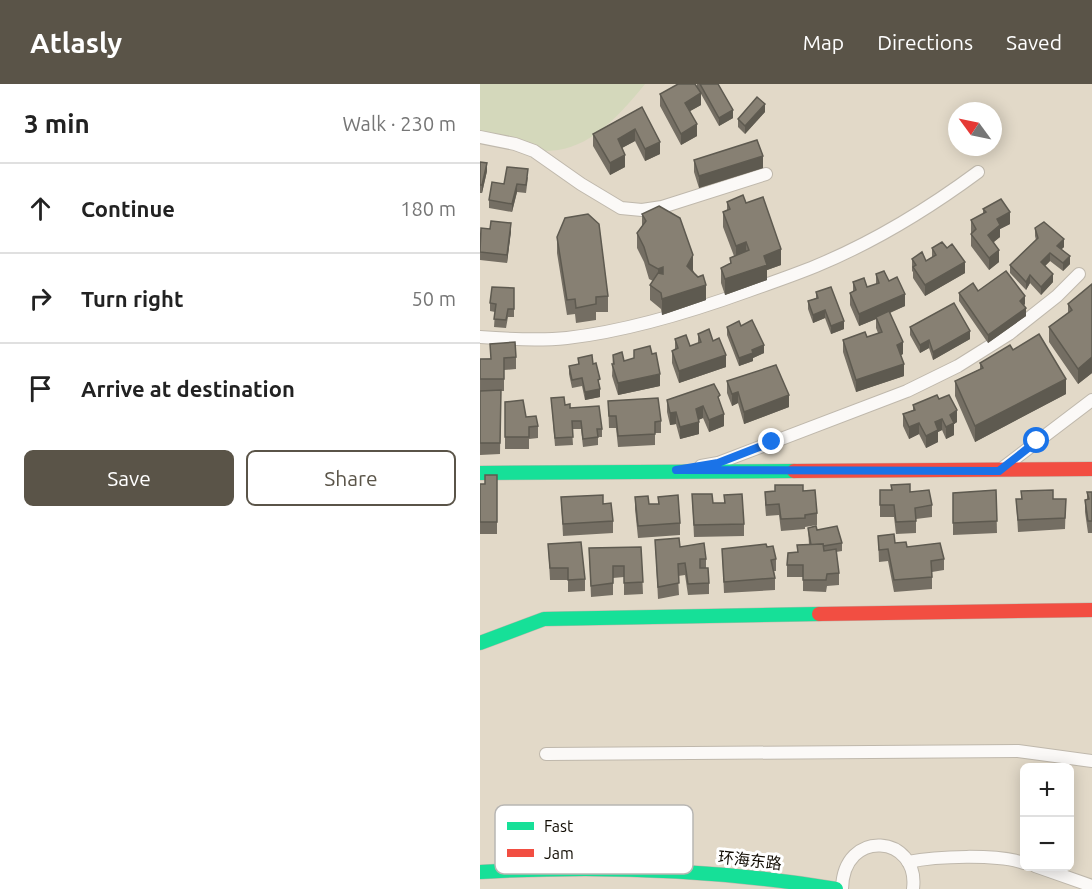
<!DOCTYPE html>
<meta charset="utf-8">
<style>
body{margin:0;font-family:Ubuntu,"Noto Sans SC",sans-serif;background:#f6f6f6;color:#222}
.controls{position:absolute;right:18px;bottom:18px;display:grid;overflow:hidden;border-radius:9px;box-shadow:0 3px 15px #0003}
.controls button{width:54px;height:54px;display:grid;place-items:center;padding:0;border:0;border-bottom:2px solid #e0e0e0;background:#fff;color:#222;font:30px sans-serif}
.compass{position:absolute;left:468px;top:18px;width:54px;height:54px;border-radius:50%;background:#fff;box-shadow:0 3px 15px #0003;rotate:303deg}
.stop{position:absolute;width:18px;height:18px;margin:-14px;border:4px solid #1a73e8;border-radius:50%;background:#fff}
.stop.end{background:#1a73e8;border-color:#fff;box-shadow:0 2px 6px #0008}
.list{margin:0;padding:0;list-style:none}
h2{display:flex;justify-content:space-between;align-items:center;height:78px;margin:0;padding:0 24px;font-size:26px}
h2 small{font-size:20px;font-weight:400;color:#767676}
.list li{display:grid;grid-template-columns:39px 1fr auto;gap:18px;align-items:center;box-sizing:border-box;height:90px;padding:0 24px;border-top:2px solid #e0e0e0}
.list b{display:block;font-size:22px;white-space:nowrap}
.list em{font-size:20px;font-style:normal;color:#767676}
.actions{display:flex;gap:12px;padding:18px 24px}
.actions a{flex:1;padding:14px 0;border:2px solid #5a5448;border-radius:9px;text-align:center;font-size:21px;color:#5a5448}
.actions .main{background:#5a5448;color:#fff}
.icon{flex:none;width:33px;height:33px;fill:none;stroke:currentColor;stroke-width:2;stroke-linecap:round;stroke-linejoin:round}
.map{position:relative;flex:none;width:612px;height:805px;overflow:hidden}
header{display:flex;align-items:center;gap:36px;box-sizing:border-box;height:84px;padding:0 30px;background:#5a5448;color:#fff}
header strong{font-size:28px}
nav{display:flex;gap:33px;margin-inline-start:auto;font-size:21px}
main{display:flex}
aside{flex:1;background:#fff}
.map>svg:first-child{display:block}
.green{fill:#d4d8bb}
.lines{fill:none;stroke-linecap:round;stroke-linejoin:round}
.street-casing{stroke:#bfb8ac;stroke-width:14}
.fast-casing{stroke:#bfb8ac;stroke-width:15}
.jam-casing{stroke:#bfb8ac;stroke-width:15}
.street{stroke:#fbf9f7;stroke-width:12}
.fast{stroke:#16e098;stroke-width:14}
.jam{stroke:#f24e42;stroke-width:14}
.wall{fill:#746e63}
.shaded-wall{fill:#5e5a50}
.building{fill:#878073;stroke:#5e5a50;stroke-width:1.5}
.route{stroke:#1a73e8;stroke-width:8}
.labels{text-anchor:middle;stroke-width:6;stroke-linejoin:round;paint-order:stroke}
.street-label{font-size:16px;fill:#110c03;stroke:#fff}
.key{fill:#fff;stroke:#b8b6b3;stroke-width:1.5}
.key-label{font-size:16px;fill:#110c03}
</style>
<header>
<strong>Atlasly</strong>
<nav><a>Map</a><a>Directions</a><a>Saved</a></nav>
</header>
<main>
<aside>
<h2>3 min<small>Walk · 230 m</small></h2>
<ul class="list">
<li><svg class="icon" aria-label="ahead" viewBox="0 0 24 24"><path d="M12 20V5M6 11l6-6 6 6"/></svg><div><b>Continue</b></div><em>180 m</em></li>
<li><svg class="icon" aria-label="right" viewBox="0 0 24 24"><path d="M7 20v-9h11M14 6l5 5-5 5"/></svg><div><b>Turn right</b></div><em>50 m</em></li>
<li><svg class="icon" aria-label="arrive" viewBox="0 0 24 24"><path d="M6 21V4h12l-3 4 3 4H6"/></svg><div><b>Arrive at destination</b></div></li>
</ul>
<div class="actions"><a class="main">Save</a><a>Share</a></div>
</aside>
<div class="map">
<svg width="612" height="805" viewBox="0 0 612 805">
<rect width="100%" height="100%" fill="#e2d9c8"/>
<!-- green -->
<path class="green" d="M0,0H165C143,27 114,61 78,66C53,70 25,62 0,58Z"/>
<g class="lines">
<!-- street casing -->
<g class="street-casing">
<g id="street">
<polyline points="0,53 35,60 54,67 101,100 141,124 162,126 182,123 286,90"/>
<path d="M0,253C28,255 58,257 87,254C148,247 210,228 268,207C291,199 314,191 336,182C394,158 448,125 498,88"/>
<polyline points="221,382 238,379 427,307 478,282 529,250 577,212 599,190"/>
<polyline points="520,386 612,316"/>
<polyline points="66,670 538,667 612,677"/>
<path d="M428,778C457,772 517,770 544,779"/>
<polyline points="555,782 612,802"/>
<path d="M362,805C363,743 440,751 433,805"/>
</g>
</g>
<!-- fast casing -->
<g class="fast-casing">
<g id="fast">
<polyline points="0,389 314,387"/>
<polyline points="0,559 64,535 339,530"/>
<path d="M0,788C120,781 237,785 356,805"/>
</g>
</g>
<!-- jam casing -->
<g class="jam-casing">
<g id="jam">
<polyline points="314,387 612,385"/>
<polyline points="339,530 612,526"/>
</g>
</g>
<!-- street -->
<use href="#street" class="street"/>
<!-- fast -->
<use href="#fast" class="fast"/>
<!-- jam -->
<use href="#jam" class="jam"/>
</g>
<!-- wall -->
<g class="wall">
<polygon points="217,0 238,0 253,34 239,42 221,10 221,21 210,27 217,52 201,61 180,22 180,10 217,4"/>
<polygon points="162,23 180,70 165,77 155,57 142,64 145,83 130,91 113,62 113,50"/>
<polygon points="285,28 265,50 258,43 258,35"/>
<polygon points="214,76 283,84 219,104 214,88"/>
<polygon points="0,78 7,87 2,109 0,109"/>
<polygon points="48,93 46,109 37,108 32,128 9,124 9,116 24,100"/>
<polygon points="247,118 266,119 301,181 287,186 287,196 245,211 241,199 241,184 250,180 250,174 254,172 243,143 243,128 247,126"/>
<polygon points="503,125 530,140 520,145 520,153 513,158 519,178 509,186 491,162 491,136 503,130"/>
<polygon points="162,130 213,186 226,216 182,231 181,225 170,216 170,201 173,197 169,195 164,178 157,164 157,149 162,142"/>
<polygon points="555,144 584,163 581,165 590,180 583,187 570,177 565,182 573,198 561,211 550,199 546,206 530,189 530,181 556,156 555,152"/>
<polygon points="31,147 27,179 0,176 0,150"/>
<polygon points="77,153 128,212 128,228 116,228 116,236 96,239 95,230 87,231 77,169"/>
<polygon points="452,164 485,189 445,212 433,194 433,188 432,187 432,175 446,177 452,173"/>
<polygon points="396,190 425,222 410,229 423,270 421,271 424,292 376,308 363,268 363,256 387,253 398,249 396,244 396,235 379,242 370,221 370,209 373,208 373,198 387,203 396,200"/>
<polygon points="612,200 612,289 598,300 569,258 569,243 588,229 588,220"/>
<polygon points="34,204 34,233 28,233 26,244 14,243 15,228 10,227 10,219"/>
<polygon points="498,207 545,220 544,221 546,232 508,259 479,217 479,209"/>
<polygon points="336,208 364,245 351,250 345,234 333,239 328,225 328,217 336,214"/>
<polygon points="261,242 284,269 273,274 273,277 259,282 247,251 247,243"/>
<polygon points="430,243 490,255 453,276 449,264 440,269 430,251"/>
<polygon points="218,250 233,257 246,283 199,299 192,279 192,267 195,265 195,255 210,262 218,259"/>
<polygon points="533,266 586,310 495,358 475,312 475,297 500,285 500,279"/>
<polygon points="133,271 144,277 180,302 138,311 132,292"/>
<polygon points="36,273 36,285 24,286 24,307 21,307 20,370 0,371 0,275"/>
<polygon points="98,274 113,280 120,303 120,313 105,316 102,302 92,304 89,290 89,282 98,281"/>
<polygon points="247,297 309,323 264,340 258,319 252,322 247,309"/>
<polygon points="71,314 90,324 122,345 122,353 118,353 118,361 103,363 101,345 92,345 93,361 75,362"/>
<polygon points="459,315 477,338 474,340 474,351 466,355 462,346 458,348 458,358 446,364 439,350 429,355 423,342 423,330 433,326 433,321"/>
<polygon points="187,316 240,320 244,342 229,348 223,334 218,336 219,350 200,355 196,340 190,341 187,328"/>
<polygon points="128,317 181,337 181,349 175,349 175,361 138,363 136,344 129,344"/>
<polygon points="25,318 58,342 58,354 49,355 49,365 25,365"/>
<polygon points="17,391 17,450 0,450 0,400 5,400"/>
<polygon points="411,401 430,408 452,421 452,433 436,435 436,449 416,450 414,433 400,433 400,406 411,406"/>
<polygon points="516,406 517,449 473,451 473,409"/>
<polygon points="323,407 337,429 337,441 325,443 325,445 301,447 299,431 286,432 285,420 285,408"/>
<polygon points="541,407 573,415 586,415 585,445 538,448 536,415 541,415"/>
<polygon points="607,408 612,408 612,449 608,449 605,428 605,416 607,415"/>
<polygon points="212,410 233,419 244,419 244,411 264,440 264,452 214,453"/>
<polygon points="81,413 123,420 133,437 133,449 83,452"/>
<polygon points="155,413 169,420 178,420 178,413 200,439 200,451 158,454 155,425"/>
<polygon points="328,444 337,446 362,459 362,467 356,468 359,489 359,501 347,502 346,508 323,507 323,493 307,493 307,481 317,468 317,461 329,461"/>
<polygon points="398,452 427,463 464,475 464,486 452,488 452,505 414,508 408,477 399,478"/>
<polygon points="175,456 200,463 226,475 226,484 229,499 229,510 208,511 205,491 198,492 199,511 178,515"/>
<polygon points="68,460 105,495 105,507 88,508 88,496 70,496"/>
<polygon points="161,463 163,510 144,511 144,493 133,494 133,511 111,513 109,464"/>
<polygon points="287,463 296,475 296,487 294,487 295,494 295,506 244,509 242,465"/>
</g>
<!-- shaded-wall -->
<g class="shaded-wall">
<polygon points="221,9 221,21 205,30 205,19"/>
<polygon points="285,20 285,28 265,50 265,42"/>
<polygon points="253,26 253,34 239,42 239,34"/>
<polygon points="217,40 217,52 201,61 201,50"/>
<polygon points="155,45 155,57 138,66 138,55"/>
<polygon points="180,58 180,70 165,77 165,65"/>
<polygon points="145,71 145,83 130,91 130,79"/>
<polygon points="283,72 283,84 219,104 219,92"/>
<polygon points="7,79 7,87 2,109 2,101"/>
<polygon points="37,100 37,108 32,128 32,120"/>
<polygon points="530,128 530,140 520,145 520,153 508,163 508,151 517,135"/>
<polygon points="31,139 31,147 27,179 27,171"/>
<polygon points="584,155 584,163 577,170 577,162"/>
<polygon points="266,158 266,173 256,177 256,162"/>
<polygon points="301,165 301,181 287,186 287,196 245,211 245,195 284,172"/>
<polygon points="519,166 519,178 509,186 509,174"/>
<polygon points="570,169 570,177 561,186 561,178"/>
<polygon points="213,171 213,186 207,197 207,182"/>
<polygon points="590,172 590,180 583,187 583,179"/>
<polygon points="485,178 485,189 445,212 445,201"/>
<polygon points="183,183 183,198 178,200 178,185"/>
<polygon points="573,190 573,198 561,211 561,203"/>
<polygon points="550,191 550,199 546,206 546,198"/>
<polygon points="226,201 226,216 182,231 182,215"/>
<polygon points="425,210 425,222 397,234 396,233 396,235 379,242 379,230"/>
<polygon points="545,212 545,220 540,225 540,217"/>
<polygon points="546,224 546,232 508,259 508,251"/>
<polygon points="345,226 345,234 333,239 333,231"/>
<polygon points="364,237 364,245 351,250 351,242"/>
<polygon points="490,247 490,255 453,276 453,268"/>
<polygon points="449,256 449,264 440,269 440,261"/>
<polygon points="423,258 423,270 417,273 417,261"/>
<polygon points="284,261 284,269 273,274 273,277 259,282 259,274 272,266"/>
<polygon points="246,271 246,283 199,299 199,287"/>
<polygon points="612,273 612,289 598,300 598,285"/>
<polygon points="424,280 424,292 376,308 376,296"/>
<polygon points="180,290 180,302 138,311 138,299"/>
<polygon points="586,295 586,310 495,358 495,342"/>
<polygon points="120,305 120,313 105,316 105,308"/>
<polygon points="258,308 258,319 252,322 252,310"/>
<polygon points="309,311 309,323 264,340 264,328"/>
<polygon points="223,322 223,334 216,337 216,325"/>
<polygon points="477,326 477,338 474,340 474,351 466,355 466,343 470,331"/>
<polygon points="196,328 196,340 190,341 190,329"/>
<polygon points="244,330 244,342 229,348 229,336"/>
<polygon points="462,335 462,346 458,348 458,358 446,364 446,352 455,338"/>
<polygon points="219,338 219,350 200,355 200,343"/>
<polygon points="439,339 439,350 429,355 429,343"/>
</g>
<!-- building -->
<g class="building">
<polygon points="198,0 215,0 221,9 205,19 217,40 201,50 180,10"/>
<polygon points="220,0 238,0 253,26 239,34"/>
<polygon points="277,13 285,20 265,42 258,35"/>
<polygon points="162,23 180,58 165,65 155,45 138,55 145,71 130,79 113,50"/>
<polygon points="277,56 283,72 219,92 214,76"/>
<polygon points="0,78 7,79 2,101 0,101"/>
<polygon points="27,83 48,85 46,101 37,100 32,120 9,116 12,98 24,100"/>
<polygon points="263,111 266,119 283,113 301,165 284,172 287,181 245,195 241,184 251,179 250,174 269,166 266,158 256,162 243,128 250,125 247,118"/>
<polygon points="521,115 530,128 517,135 520,141 508,151 519,166 509,174 491,150 496,145 491,136 506,128 503,125"/>
<polygon points="179,122 200,134 213,171 207,182 218,193 223,191 226,201 182,215 181,209 170,201 178,189 183,190 183,183 178,185 169,180 164,163 157,149 166,137 162,130"/>
<polygon points="108,130 119,140 128,212 116,213 116,220 96,224 95,215 87,216 77,153 85,134"/>
<polygon points="11,137 31,139 27,171 0,168 1,144 10,145"/>
<polygon points="564,138 584,155 577,162 590,172 583,179 570,169 561,178 573,190 561,203 550,191 546,198 530,181 558,154 555,144"/>
<polygon points="462,158 467,164 472,160 485,178 445,201 433,183 436,181 432,175 442,168 446,177 456,171 452,164"/>
<polygon points="404,187 409,197 417,193 425,210 379,230 370,209 376,206 373,198 384,194 387,203 399,199 396,190"/>
<polygon points="526,187 545,212 540,217 546,224 508,251 479,209 493,199 498,207"/>
<polygon points="612,200 612,273 598,285 569,243 592,226 588,220"/>
<polygon points="12,203 34,204 34,225 28,225 26,236 14,235 16,220 10,219"/>
<polygon points="351,203 364,237 351,242 345,226 333,231 328,217 338,214 336,208"/>
<polygon points="474,219 490,247 453,268 449,256 440,261 430,243"/>
<polygon points="409,227 423,258 417,261 424,280 376,296 363,256 385,248 387,253 402,248 396,233"/>
<polygon points="272,236 284,261 272,266 273,269 259,274 247,243 259,237 261,242"/>
<polygon points="229,245 233,257 239,254 246,271 199,287 192,267 198,264 195,255 206,251 210,262 221,258 218,250"/>
<polygon points="559,250 586,295 495,342 475,297 503,284 500,279 530,261 533,266"/>
<polygon points="35,258 36,273 24,274 24,295 0,295 0,275 11,275 10,260"/>
<polygon points="170,262 172,270 176,269 180,290 138,299 132,280 134,280 133,271 142,268 144,277 154,274 154,266"/>
<polygon points="112,271 113,280 116,279 120,295 118,296 120,305 105,308 102,294 92,296 89,282 99,280 98,274"/>
<polygon points="296,281 309,311 264,328 258,308 252,310 247,297"/>
<polygon points="234,300 240,311 238,313 244,330 229,336 223,322 216,325 219,338 200,343 196,328 190,329 187,316"/>
<polygon points="21,306 20,359 0,359 0,307"/>
<polygon points="457,311 459,315 469,311 477,326 470,331 474,339 466,343 462,335 455,338 458,346 446,352 439,339 429,343 423,330 435,326 433,321"/>
<polygon points="84,313 85,321 90,320 90,324 119,322 122,345 117,345 118,353 103,355 101,337 92,337 93,353 75,354 71,314"/>
<polygon points="178,314 181,337 175,338 175,350 138,352 136,332 129,332 128,317"/>
<polygon points="43,316 46,333 56,332 58,342 49,343 49,353 25,353 25,318"/>
<polygon points="5,391 17,391 17,438 0,438 0,400 5,400"/>
<polygon points="430,400 430,408 449,406 452,421 435,424 436,437 416,438 414,421 400,421 400,406 412,406 411,401"/>
<polygon points="295,401 323,401 323,407 335,406 337,429 325,431 325,434 301,435 299,420 286,421 285,408 295,407"/>
<polygon points="516,406 517,437 473,439 473,409"/>
<polygon points="573,406 573,415 586,415 585,434 538,436 536,415 542,415 541,407"/>
<polygon points="607,408 612,408 612,437 608,437 605,416 609,415"/>
<polygon points="212,410 232,410 233,419 245,419 244,411 262,410 264,440 214,441"/>
<polygon points="123,411 123,420 131,419 133,437 83,440 81,413"/>
<polygon points="198,411 200,439 158,442 155,413 168,412 169,420 179,420 178,413"/>
<polygon points="336,442 337,446 357,442 362,459 343,462 343,460 331,461 328,444"/>
<polygon points="414,450 415,459 426,458 427,463 460,459 464,475 451,477 452,493 414,496 408,465 399,466 398,452"/>
<polygon points="199,454 200,463 224,459 226,475 220,475 220,484 228,484 229,499 208,500 205,479 198,480 199,499 178,503 175,456"/>
<polygon points="101,458 105,495 88,496 88,484 70,484 68,460"/>
<polygon points="286,460 287,463 293,462 296,475 291,476 295,494 244,498 242,465"/>
<polygon points="343,460 344,467 356,465 359,489 347,490 346,496 323,496 323,481 307,481 308,469 318,468 317,461"/>
<polygon points="161,463 163,498 144,499 144,482 133,482 133,499 111,502 109,464"/>
</g>
<g class="lines">
<!-- route -->
<polyline class="route" points="292,358 238,379 196,386 519,387 557,357"/>
</g>
<g class="labels">
<!-- street labels -->
<g class="street-label">
<text transform="translate(270 776) rotate(6)" y="6">环海东路</text>
</g>
</g>
<!-- legend -->
<rect x="15" y="721" width="198" height="69" rx="9" class="key"/>
<rect x="27" y="738" width="27" height="8" fill="#16e098"/>
<rect x="27" y="765" width="27" height="8" fill="#f24e42"/>
<g class="key-label">
<text x="64" y="748">Fast</text>
<text x="64" y="775">Jam</text>
</g>
</svg>
<div class="controls">
<button>+</button>
<button>−</button>
</div>
<svg class="compass" viewBox="-18 -18 36 36"><path d="M0-13l5 13h-10z" fill="#e53935"/><path d="M0 13l5-13h-10z" fill="#767676"/></svg>
<div class="stop" style="left:557px;top:357px"></div>
<div class="stop end" style="left:292px;top:358px"></div>
</div>
</main>
